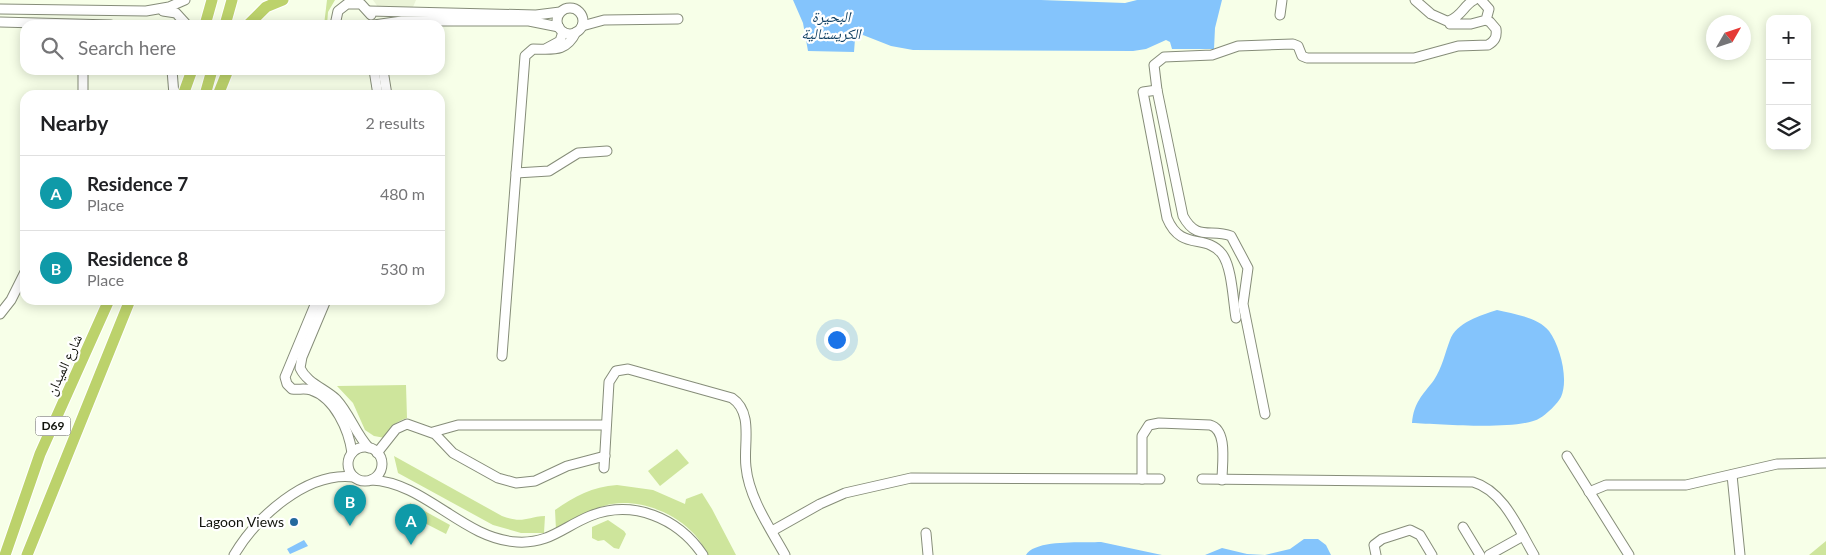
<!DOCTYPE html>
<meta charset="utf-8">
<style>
body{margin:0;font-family:Lato,"Noto Naskh Arabic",sans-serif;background:#f6f6f6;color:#202124}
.controls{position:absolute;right:15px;top:15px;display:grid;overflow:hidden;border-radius:10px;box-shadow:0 2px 12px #0003}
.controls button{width:45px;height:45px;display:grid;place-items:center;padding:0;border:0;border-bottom:1px solid #e0e0e0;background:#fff;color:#202124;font:25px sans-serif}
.compass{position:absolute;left:1706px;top:15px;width:45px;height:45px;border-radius:50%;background:#fff;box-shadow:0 2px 12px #0003;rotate:51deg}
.you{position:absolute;left:836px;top:339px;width:18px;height:18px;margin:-12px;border:4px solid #fff;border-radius:50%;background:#1a73e8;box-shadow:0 0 0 8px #1a73e833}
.badge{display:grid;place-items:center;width:32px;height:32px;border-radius:50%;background:#b45309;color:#fff;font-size:16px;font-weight:700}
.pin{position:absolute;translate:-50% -41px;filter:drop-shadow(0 1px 2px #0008)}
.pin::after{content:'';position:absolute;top:26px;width:18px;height:15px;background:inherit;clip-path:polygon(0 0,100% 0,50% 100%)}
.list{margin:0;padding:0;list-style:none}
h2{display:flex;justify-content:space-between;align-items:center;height:65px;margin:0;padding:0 20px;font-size:21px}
h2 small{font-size:16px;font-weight:400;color:#757577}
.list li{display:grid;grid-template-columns:32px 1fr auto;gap:15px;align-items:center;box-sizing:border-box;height:75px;padding:0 20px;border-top:1px solid #e0e0e0}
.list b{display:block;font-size:19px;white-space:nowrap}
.list p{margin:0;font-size:16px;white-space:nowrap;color:#757577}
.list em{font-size:16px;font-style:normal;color:#757577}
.icon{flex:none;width:28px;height:28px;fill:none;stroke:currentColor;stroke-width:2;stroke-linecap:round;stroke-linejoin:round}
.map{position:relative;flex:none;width:1826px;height:555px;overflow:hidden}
.search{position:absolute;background:#fff;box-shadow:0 2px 12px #0003;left:20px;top:20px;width:425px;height:55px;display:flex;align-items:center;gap:12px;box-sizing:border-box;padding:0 18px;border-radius:15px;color:#757577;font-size:19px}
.panel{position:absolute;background:#fff;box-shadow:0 2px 12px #0003;left:20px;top:90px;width:425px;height:215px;border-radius:15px}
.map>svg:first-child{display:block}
.built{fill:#eaf3d7}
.green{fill:#cee59c}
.water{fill:#84c4fc}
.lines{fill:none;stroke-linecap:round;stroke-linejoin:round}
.minor-casing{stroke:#868d79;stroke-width:11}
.major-casing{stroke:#fff;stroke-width:13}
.minor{stroke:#fff;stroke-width:9}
.major{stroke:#bcd26b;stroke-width:11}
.poi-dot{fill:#24699e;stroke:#fff;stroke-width:2}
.labels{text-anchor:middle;stroke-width:4.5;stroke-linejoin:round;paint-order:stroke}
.shield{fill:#fff;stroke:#585954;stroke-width:1}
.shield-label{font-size:12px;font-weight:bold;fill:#10120b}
.street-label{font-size:14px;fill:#10120b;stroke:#fff}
.poi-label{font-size:14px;fill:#10120b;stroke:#fff;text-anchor:end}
.water-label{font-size:15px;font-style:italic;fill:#104064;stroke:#fff}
</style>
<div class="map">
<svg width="1826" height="555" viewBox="0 0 1826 555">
<rect width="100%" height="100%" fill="#f7ffe8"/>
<!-- built -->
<polygon class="built" points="373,0 416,0 413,7 378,7"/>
<!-- green -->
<g class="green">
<polygon points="327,0 335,0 328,12 327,25 324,25"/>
<path d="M406,385L407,418C395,422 390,426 385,438L374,436L365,430L353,403L337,386Z"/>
<polygon points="677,449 689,463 660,486 648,471"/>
<path d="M394,456L502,516C523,524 526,517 545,516L544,533H521L493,525L398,473Z"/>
<path d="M617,485L653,490L685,504L686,499L702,493L712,509L736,555H708C703,546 698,537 690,530C670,510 632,497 604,506C587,511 572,522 556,530L555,510C575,496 592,487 617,485Z"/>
<polygon points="410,503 450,525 446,534 405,513"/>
<polygon points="608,520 624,531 626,534 619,549 614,548 604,540 598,541 592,538 592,527"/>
<polygon points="1826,541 1826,555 1809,555"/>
</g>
<!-- water -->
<g class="water">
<polygon points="793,0 1041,0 1125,3 1137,0 1222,0 1215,28 1214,49 1172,49 1170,42 1166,40 1146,49 1133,51 913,50 891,46 863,35 855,39 854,52 808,51 803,23"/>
<path d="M1497,310C1513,314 1538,317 1549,331C1560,346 1569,379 1561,397C1558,403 1546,415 1540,418C1520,431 1439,424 1412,423C1414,402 1422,396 1434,380C1442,368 1445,353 1450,340C1456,323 1481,315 1497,310Z"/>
<polygon points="1304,539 1318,539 1326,545 1331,555 1205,555 1222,548 1247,554 1265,555 1290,549"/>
<polygon points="304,540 308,546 290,554 287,549"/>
<path d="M1101,542L1162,555H1026C1035,539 1083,543 1101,542Z"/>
</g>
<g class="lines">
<!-- minor casing -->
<g class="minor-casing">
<g id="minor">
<polyline points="1415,0 1431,14 1449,22"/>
<path d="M1474,0C1463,6 1463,15 1449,21L1450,24H1471L1486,20L1489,9L1481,0"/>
<circle cx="570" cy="21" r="13"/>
<polyline points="0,9 146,11 169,7 185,0"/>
<polyline points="163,11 176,13 187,25"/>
<polyline points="369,11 536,15 560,12"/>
<polyline points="1280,15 1282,0"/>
<polyline points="0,22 111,25"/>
<polyline points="335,25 338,11 347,4 361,4 371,15"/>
<polyline points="374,25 402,21 529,21 559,27"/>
<polyline points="582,26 604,20 678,19"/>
<polyline points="547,48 560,41 563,32"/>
<polyline points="172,70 174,95"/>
<polyline points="374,70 378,95"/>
<polyline points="383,70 387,95"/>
<path d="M1157,90L1143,92L1167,218C1181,252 1206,233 1222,254C1232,267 1233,301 1236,318"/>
<polyline points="83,95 83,70"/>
<polyline points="516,173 549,171 578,153 607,151"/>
<path d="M317,300L285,377L287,384L292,389C298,390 305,388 311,390C335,398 349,430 352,453"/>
<path d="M326,300L302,357L300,368C307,383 324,388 336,399C350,414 355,433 369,448"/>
<polyline points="0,314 11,300 25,272"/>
<path d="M502,356L525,56L533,49C552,49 566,53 576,32"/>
<path d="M1265,414L1243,304L1248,268L1231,236C1211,228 1197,242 1183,216L1157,90L1154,65L1164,57L1212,55L1238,46L1293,44L1298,46L1302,56L1307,58H1414L1458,46L1488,45C1495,41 1497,37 1496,29L1490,22L1486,20"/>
<polyline points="433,432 458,425 606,425"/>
<circle cx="365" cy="464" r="17"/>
<polyline points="377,453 396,429 407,424 435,434 453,453 498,478 516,483 535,481 567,466 605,456"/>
<polyline points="1567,456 1629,555"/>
<path d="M604,468L609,382L616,371L628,369L732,398C754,413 743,445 746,467C749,498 770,528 785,555"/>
<polyline points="1732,475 1740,555"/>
<path d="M1142,479V436L1149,425L1159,423L1210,425C1228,430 1222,464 1222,480"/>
<path d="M1202,479L1473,482C1504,491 1519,530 1534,555"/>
<path d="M371,480C425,482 463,539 517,542C549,544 563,527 590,516C633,499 678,518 703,555"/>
<polyline points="1589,492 1606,485 1686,485 1777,464 1826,463"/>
<polyline points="1463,527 1480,555"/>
<polyline points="772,531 820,504 845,493 911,478 1160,479"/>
<polyline points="926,533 928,555"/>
<path d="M234,555C256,518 306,471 354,477"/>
<polyline points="1376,555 1374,545 1382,539 1410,530 1420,535 1432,555"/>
<polyline points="1489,555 1523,536"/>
</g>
</g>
<!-- major casing -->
<g class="major-casing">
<g id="major">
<polyline points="205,25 212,0"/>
<polyline points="225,25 232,0"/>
<polyline points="248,25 266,7 283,0"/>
<polyline points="183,95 192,70"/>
<polyline points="205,95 212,70"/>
<polyline points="218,95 228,70"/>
<polyline points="5,555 40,454 109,300"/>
<polyline points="27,555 130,300"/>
</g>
</g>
<!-- minor -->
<use href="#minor" class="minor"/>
<!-- major -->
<use href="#major" class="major"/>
</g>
<!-- markers -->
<circle class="poi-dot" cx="294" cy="522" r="5"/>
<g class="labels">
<!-- shield labels -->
<rect class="shield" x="35.5" y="416.5" width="35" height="19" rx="4"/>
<g class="shield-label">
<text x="53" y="430">D69</text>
</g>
<!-- street labels -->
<g class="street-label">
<text transform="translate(64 365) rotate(-65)" y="5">شارع الميدان</text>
</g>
<!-- poi labels -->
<g class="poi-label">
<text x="284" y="527">Lagoon Views</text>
</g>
<!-- water labels -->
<g class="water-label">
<text x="831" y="22">البحيرة<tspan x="831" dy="17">الكريستالية</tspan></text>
</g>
</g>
</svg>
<div class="controls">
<button>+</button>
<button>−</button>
<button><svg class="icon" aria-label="layers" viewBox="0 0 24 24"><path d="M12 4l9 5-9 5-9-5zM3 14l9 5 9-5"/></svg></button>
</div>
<svg class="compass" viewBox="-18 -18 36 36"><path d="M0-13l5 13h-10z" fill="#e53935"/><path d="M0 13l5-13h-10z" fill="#757577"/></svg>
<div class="you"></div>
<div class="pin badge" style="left:411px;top:545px;background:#0f9aa8">A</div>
<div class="pin badge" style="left:350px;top:526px;background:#0f9aa8">B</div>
<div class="search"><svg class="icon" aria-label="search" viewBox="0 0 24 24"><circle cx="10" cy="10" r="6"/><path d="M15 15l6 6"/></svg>Search here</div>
<section class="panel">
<h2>Nearby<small>2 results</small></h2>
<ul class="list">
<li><span class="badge" style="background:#0f9aa8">A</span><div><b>Residence 7</b><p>Place</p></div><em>480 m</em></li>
<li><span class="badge" style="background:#0f9aa8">B</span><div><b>Residence 8</b><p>Place</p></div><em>530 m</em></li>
</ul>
</section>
</div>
